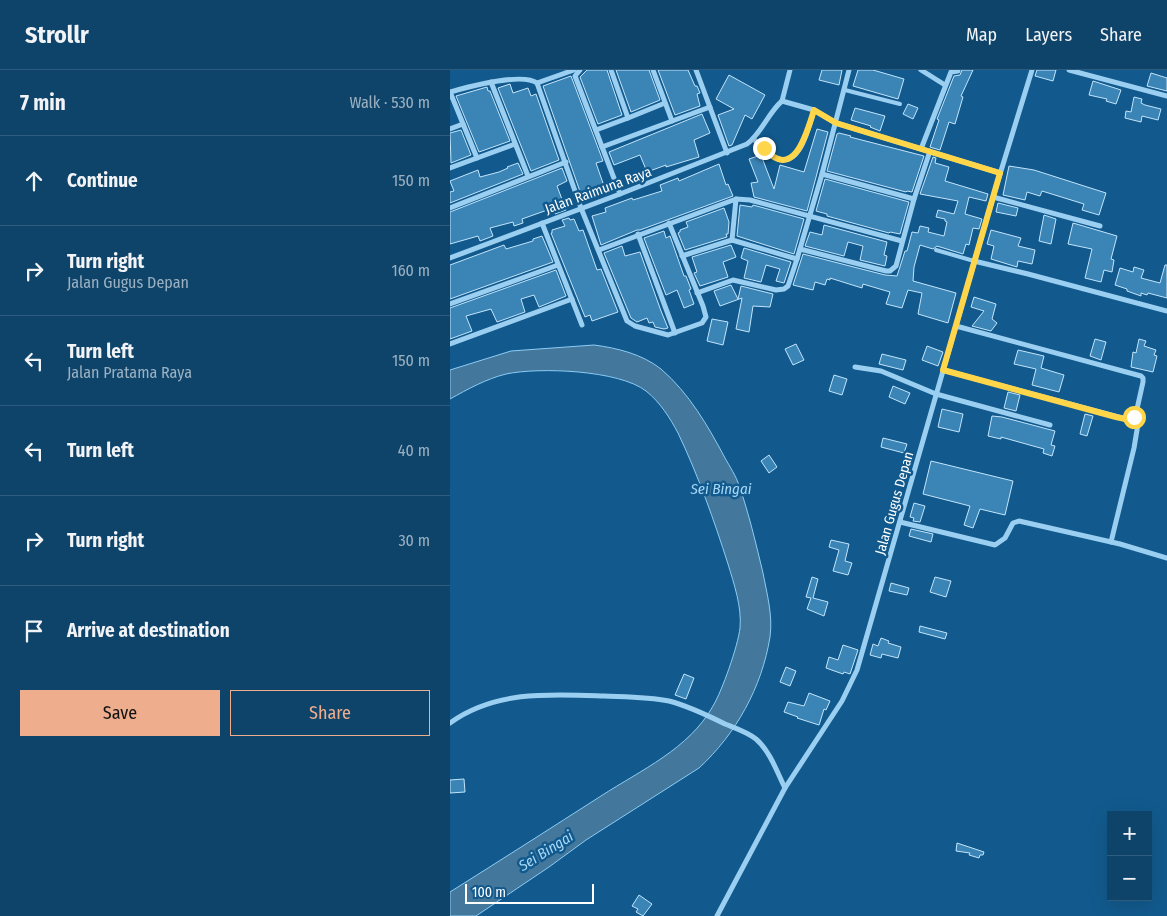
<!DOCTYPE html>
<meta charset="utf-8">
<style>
body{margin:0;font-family:"Fira Sans Condensed",sans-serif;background:#1c4e72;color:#f1f3f6}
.controls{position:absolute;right:15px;bottom:15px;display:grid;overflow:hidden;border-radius:0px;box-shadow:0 5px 20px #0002}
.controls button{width:45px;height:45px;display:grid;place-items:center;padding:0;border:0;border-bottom:1px solid #2e5c7e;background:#0e446a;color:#f1f3f6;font:25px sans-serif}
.scale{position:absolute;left:15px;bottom:12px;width:129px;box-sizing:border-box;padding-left:5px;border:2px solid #fff;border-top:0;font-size:14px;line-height:18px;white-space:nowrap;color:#fff;-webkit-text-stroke:4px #125a8d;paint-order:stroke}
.stop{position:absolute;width:15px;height:15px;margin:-11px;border:4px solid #ffd54a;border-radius:50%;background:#fff}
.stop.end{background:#ffd54a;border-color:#fff;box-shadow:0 1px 5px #0008}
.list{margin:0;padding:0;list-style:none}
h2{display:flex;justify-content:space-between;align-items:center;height:65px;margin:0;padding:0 20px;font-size:21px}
h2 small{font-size:16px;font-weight:400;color:#9bb0c1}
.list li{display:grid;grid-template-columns:32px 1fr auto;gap:15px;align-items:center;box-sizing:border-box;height:90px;padding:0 20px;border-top:1px solid #2e5c7e}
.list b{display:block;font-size:19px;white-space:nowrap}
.list p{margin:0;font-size:16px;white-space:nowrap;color:#9bb0c1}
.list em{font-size:16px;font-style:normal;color:#9bb0c1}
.actions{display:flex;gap:10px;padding:15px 20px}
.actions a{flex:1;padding:11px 0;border:1px solid #eead8d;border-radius:0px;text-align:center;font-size:18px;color:#eead8d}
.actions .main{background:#eead8d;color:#111}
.icon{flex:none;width:28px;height:28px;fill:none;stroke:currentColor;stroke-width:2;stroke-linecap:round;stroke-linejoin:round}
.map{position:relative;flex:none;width:717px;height:846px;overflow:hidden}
header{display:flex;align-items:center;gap:30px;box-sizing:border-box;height:70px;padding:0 25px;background:#0e446a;border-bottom:1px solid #2e5c7e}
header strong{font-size:24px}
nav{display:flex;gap:28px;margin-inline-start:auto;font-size:18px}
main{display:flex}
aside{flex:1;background:#0e446a}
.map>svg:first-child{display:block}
.water{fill:#43779c;stroke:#8dccf4}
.building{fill:#3b84b6;stroke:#c2e5fc}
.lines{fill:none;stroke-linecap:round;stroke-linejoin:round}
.service{stroke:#9bcff1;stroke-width:4}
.minor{stroke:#9bcff1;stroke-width:5}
.route{stroke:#ffd54a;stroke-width:6}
.labels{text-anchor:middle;stroke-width:5;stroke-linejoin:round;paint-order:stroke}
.street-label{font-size:14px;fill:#fff;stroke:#125a8d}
.water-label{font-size:15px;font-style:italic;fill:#a7d8f8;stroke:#125a8d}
</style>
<header>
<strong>Strollr</strong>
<nav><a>Map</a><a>Layers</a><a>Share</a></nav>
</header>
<main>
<aside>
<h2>7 min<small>Walk · 530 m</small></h2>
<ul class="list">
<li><svg class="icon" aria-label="ahead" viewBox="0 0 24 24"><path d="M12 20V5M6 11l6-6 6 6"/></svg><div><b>Continue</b></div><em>150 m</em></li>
<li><svg class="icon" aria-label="right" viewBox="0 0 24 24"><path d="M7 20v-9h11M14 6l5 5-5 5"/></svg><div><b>Turn right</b><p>Jalan Gugus Depan</p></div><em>160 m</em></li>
<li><svg class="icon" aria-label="left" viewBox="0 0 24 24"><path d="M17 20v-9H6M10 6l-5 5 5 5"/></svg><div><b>Turn left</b><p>Jalan Pratama Raya</p></div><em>150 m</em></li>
<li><svg class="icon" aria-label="left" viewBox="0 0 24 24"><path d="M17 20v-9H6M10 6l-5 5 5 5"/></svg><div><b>Turn left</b></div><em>40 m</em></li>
<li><svg class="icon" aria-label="right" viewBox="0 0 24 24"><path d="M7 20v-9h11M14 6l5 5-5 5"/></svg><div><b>Turn right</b></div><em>30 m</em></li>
<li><svg class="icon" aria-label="arrive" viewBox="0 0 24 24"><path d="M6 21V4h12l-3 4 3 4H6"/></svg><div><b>Arrive at destination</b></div></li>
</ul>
<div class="actions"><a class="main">Save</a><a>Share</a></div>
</aside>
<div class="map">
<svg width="717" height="846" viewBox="0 0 717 846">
<rect width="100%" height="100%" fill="#125a8d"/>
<!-- water -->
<path class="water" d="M144,275C167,278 192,284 211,299C239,323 258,356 275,388C280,397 286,406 289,415C299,444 306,474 313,503C317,524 323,546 320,567C312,617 286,664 249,698L136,770L99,797L26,846H0V822C51,790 101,758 151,726C191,700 239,679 263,636C272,621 288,576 290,558C292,537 284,514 278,494C264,450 248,405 228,363C220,348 210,332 196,321C169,300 89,297 56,304C36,309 18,319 0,329V300L61,281Z"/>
<!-- building -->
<g class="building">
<polygon points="137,0 157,0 172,45 148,54 130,7"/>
<polygon points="166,0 199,0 210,30 181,42"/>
<polygon points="208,0 238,0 245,16 247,16 250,23 247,24 250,36 225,45"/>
<polygon points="372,0 392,0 389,15 369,10"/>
<polygon points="408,0 423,0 454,9 448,29 403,16"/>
<polygon points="512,0 523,0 511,26 513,27 505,54 499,52 490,80 483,78 480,77 489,50 487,49 504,6 510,5"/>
<polygon points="587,0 606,0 603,11 585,6"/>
<polygon points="701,3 717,8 717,21 697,16"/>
<polygon points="279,5 315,25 302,49 295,45 282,75 279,76 268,45 284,39 266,29"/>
<polygon points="121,6 153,91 146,93 154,116 144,120 146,125 133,130 93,16"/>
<polygon points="643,11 671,20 666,34 656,31 657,29 639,25"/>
<polygon points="60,14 63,23 78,18 81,26 86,24 109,90 81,101 48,18"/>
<polygon points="37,17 38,21 40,21 60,71 29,82 6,26"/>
<polygon points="684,27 692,29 691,33 695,35 711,39 708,50 692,46 691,52 675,48 676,41 681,42"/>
<polygon points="458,34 468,38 463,49 453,44"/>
<polygon points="405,38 435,46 430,61 420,57 421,56 401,50"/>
<polygon points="252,44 260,63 244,70 249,87 216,97 216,95 197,102 190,85 164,95 159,82"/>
<polygon points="367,59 378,62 357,141 304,127 301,113 308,112 299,89 311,85 324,119 330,95 354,102"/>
<polygon points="11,60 21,85 1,93 0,63"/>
<polygon points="389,63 401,66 400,67 474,86 462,122 457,121 456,122 377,101 387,64"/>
<polygon points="483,87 486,88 485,93 499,97 495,111 538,124 536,131 519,127 515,144 532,149 529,159 523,158 519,175 516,174 513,184 487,176 483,179 470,175 464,197 463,211 506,223 498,253 468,244 472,223 458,220 452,238 436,234 440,222 413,214 412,218 380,208 380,210 377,209 375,215 365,212 363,220 343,215 353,184 435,205 447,206 455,181 457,181 462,162 468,163 470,156 479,158 478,162 494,166 497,152 495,151 495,149 486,147 488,140 504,144 508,131 470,124"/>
<polygon points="68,93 73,104 0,133 0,122 4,121 0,111 28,100 30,107 49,102 58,98 57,97"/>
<polygon points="269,94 276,115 278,114 283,126 190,160 187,160 151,175 142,146 156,142 155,138 182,128 183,130 212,121 210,115 228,108 229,111"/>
<polygon points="559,96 584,100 656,123 649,145 632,140 634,134 592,121 590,126 577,122 575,130 553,125"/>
<polygon points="112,98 117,111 107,116 116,140 105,144 103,138 72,149 73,153 64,156 63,152 40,158 43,166 30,171 28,166 0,174 0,142"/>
<polygon points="375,109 459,132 450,164 440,162 439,163 377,146 377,144 366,141"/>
<polygon points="548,133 568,138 566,146 546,142"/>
<polygon points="290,135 302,137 303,135 354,149 344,184 287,166"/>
<polygon points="274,138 279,152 278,164 276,164 277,167 235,180 228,163 230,162 230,160 238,157 236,152"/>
<polygon points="594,145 606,149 601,174 589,171"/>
<polygon points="119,148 120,150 124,149 129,161 133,160 147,200 151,199 168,242 142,251 140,245 135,247 101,163 102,163 102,160 115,156 112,150"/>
<polygon points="623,153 667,166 661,189 664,190 662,202 654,200 651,212 635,208 642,179 618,174"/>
<polygon points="374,155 437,172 434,185 437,186 435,196 410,190 413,176 398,172 394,186 355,176 360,162 372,165"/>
<polygon points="541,160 571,168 568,176 585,180 582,194 568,191 567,197 541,189 544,176 537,174"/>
<polygon points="214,161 216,168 220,166 234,206 236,206 241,219 239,220 244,234 234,238 227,220 216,225 194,168"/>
<polygon points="92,166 103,192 0,229 0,195 54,175 56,179 83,171 83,169"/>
<polygon points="281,175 286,187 273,192 278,207 250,216 244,203 247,202 242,187"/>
<polygon points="172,176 175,186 190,182 211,241 218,258 214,259 205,257 203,252 199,253 197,248 187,252 181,248 154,183"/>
<polygon points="294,178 341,192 334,213 326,211 330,199 316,195 311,212 294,208 298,191 291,188"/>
<polygon points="715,195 717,195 717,228 698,223 697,225 691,223 691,226 677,221 677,219 665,215 670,198 683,202 684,197 694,200 691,208 710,213"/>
<polygon points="106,200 116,226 89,237 84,225 71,229 75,242 47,252 41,239 16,246 22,261 0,269 0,238"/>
<polygon points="281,215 288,229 291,216 323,224 320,237 303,236 299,262 286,259 292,228 270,236 264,221"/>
<polygon points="524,227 546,234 542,249 547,253 541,261 522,256 534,241 521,237"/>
<polygon points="262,249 278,252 273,275 257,271"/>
<polygon points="645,269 656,272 651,290 640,286"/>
<polygon points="689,269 696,271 694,276 706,280 704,285 707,286 703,302 681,297 683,282 686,283"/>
<polygon points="346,274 354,290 343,295 335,279"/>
<polygon points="477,276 493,282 488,296 472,290"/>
<polygon points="568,280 594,286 591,298 614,305 609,322 582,315 586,299 564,294"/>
<polygon points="432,284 456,290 453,300 429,294"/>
<polygon points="384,305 397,309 392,325 379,321"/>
<polygon points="443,316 460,323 455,334 439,327"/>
<polygon points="558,322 570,325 566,341 554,338"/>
<polygon points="492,339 513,344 509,362 488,357"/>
<polygon points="635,344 643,346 637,366 630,364"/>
<polygon points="542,346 552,347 605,361 601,375 605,376 602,386 593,383 594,379 551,367 551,369 538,366"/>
<polygon points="433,368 457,374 454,383 431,377"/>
<polygon points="319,385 327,397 319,403 311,391"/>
<polygon points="481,391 563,411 555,445 530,439 523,458 514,455 520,436 473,424"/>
<polygon points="464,433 475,436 470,452 463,451 464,448 460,447"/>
<polygon points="461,459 483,464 481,472 459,466"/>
<polygon points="381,470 399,474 395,491 402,493 398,505 383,501 389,480 379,477"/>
<polygon points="362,507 368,509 363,528 378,532 374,546 357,539 361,528 356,527"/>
<polygon points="485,507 501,511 496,527 480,522"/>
<polygon points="441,513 459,518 457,525 439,521"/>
<polygon points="470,556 497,563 495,569 469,562"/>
<polygon points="431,568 439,571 438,573 451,577 448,588 432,584 431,588 420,585 423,574 428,576"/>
<polygon points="393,575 408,580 400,604 394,602 393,604 376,598 379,587 388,590"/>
<polygon points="336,597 346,601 340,616 330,612"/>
<polygon points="234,604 244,608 236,629 225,625"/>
<polygon points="359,623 380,631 376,640 374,639 369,655 347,648 348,647 334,642 338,632 354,636"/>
<polygon points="14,709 15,722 0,723 0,710"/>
<polygon points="507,773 534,782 533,785 530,785 529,788 519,785 520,783 506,781"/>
<polygon points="189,825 202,834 193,846 186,842 188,839 182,836"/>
</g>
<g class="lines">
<!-- service -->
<g class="service">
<polyline points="395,20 450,34"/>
<polyline points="486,180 524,191"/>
</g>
<!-- minor -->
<g class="minor">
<polyline points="130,0 125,6 170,124"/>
<polyline points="203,0 222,51"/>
<polyline points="246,0 277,83"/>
<polyline points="471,0 495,15"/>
<polyline points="619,0 717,26"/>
<polyline points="41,12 78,106"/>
<polyline points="87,13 124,0"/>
<path d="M0,22C18,17 72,2 87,13L131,138L177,251L185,256L218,265L252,253L256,247L253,236L219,153"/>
<polyline points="0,22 27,88 65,74"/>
<polyline points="332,31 364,40 386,53 550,103"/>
<polyline points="332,31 340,0"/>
<polyline points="178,48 215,33"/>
<polyline points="0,59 13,54"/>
<polyline points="146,60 178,48 161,0"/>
<path d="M303,69C310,74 316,83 324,87C350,102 359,56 364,40"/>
<polyline points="152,77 260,37"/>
<polyline points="471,79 501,2 508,1"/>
<polyline points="0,98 27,88"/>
<polyline points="372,104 464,129"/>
<polyline points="543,127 650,156"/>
<polyline points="0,138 116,92"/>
<polyline points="92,153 132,255"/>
<polyline points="188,164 225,263"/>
<polyline points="350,179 436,201 440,201 446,196 464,129 480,81"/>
<polyline points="149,180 286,129 300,130 452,171"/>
<polyline points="232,186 282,170"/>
<path d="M0,188L170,124L297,74C311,64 318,43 332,31"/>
<polyline points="347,189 372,104 399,0"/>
<polyline points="524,191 578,204 717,241"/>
<polyline points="247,223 283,210 326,220 334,219 338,216 347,189 282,170 286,129"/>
<polyline points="0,234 108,195"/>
<polyline points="0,274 122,229"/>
<polyline points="405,297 431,301 486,324 600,355"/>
<polyline points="493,300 676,349 682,349 687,339 693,312 693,308 691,306 506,256"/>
<polyline points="450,452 545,475 555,468 563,453 569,451 670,474 717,488"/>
<polyline points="661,472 684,378 688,354 686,344"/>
<path d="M0,653C45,620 102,624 154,626C176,627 198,627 219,631C238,636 257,645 275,654C285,658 297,662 306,669C320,681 327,702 335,718"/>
<polyline points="267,846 335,718 392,631 407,600 543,127 582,0"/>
</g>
</g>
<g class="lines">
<!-- route -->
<path class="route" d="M314,78C344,113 357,62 364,40L386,53L550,103L493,300L666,347L680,350L684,347"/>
</g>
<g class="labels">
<!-- street labels -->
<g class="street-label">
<text transform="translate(148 120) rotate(-20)" y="5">Jalan Raimuna Raya</text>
<text transform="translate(444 433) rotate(-74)" y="5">Jalan Gugus Depan</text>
</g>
<!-- water labels -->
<g class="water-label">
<text x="271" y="424">Sei Bingai</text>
<text transform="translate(96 781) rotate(-32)" y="5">Sei Bingai</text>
</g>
</g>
</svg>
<div class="controls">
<button>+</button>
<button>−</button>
</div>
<div class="scale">100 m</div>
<div class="stop" style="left:684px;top:347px"></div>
<div class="stop end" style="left:314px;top:78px"></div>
</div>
</main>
